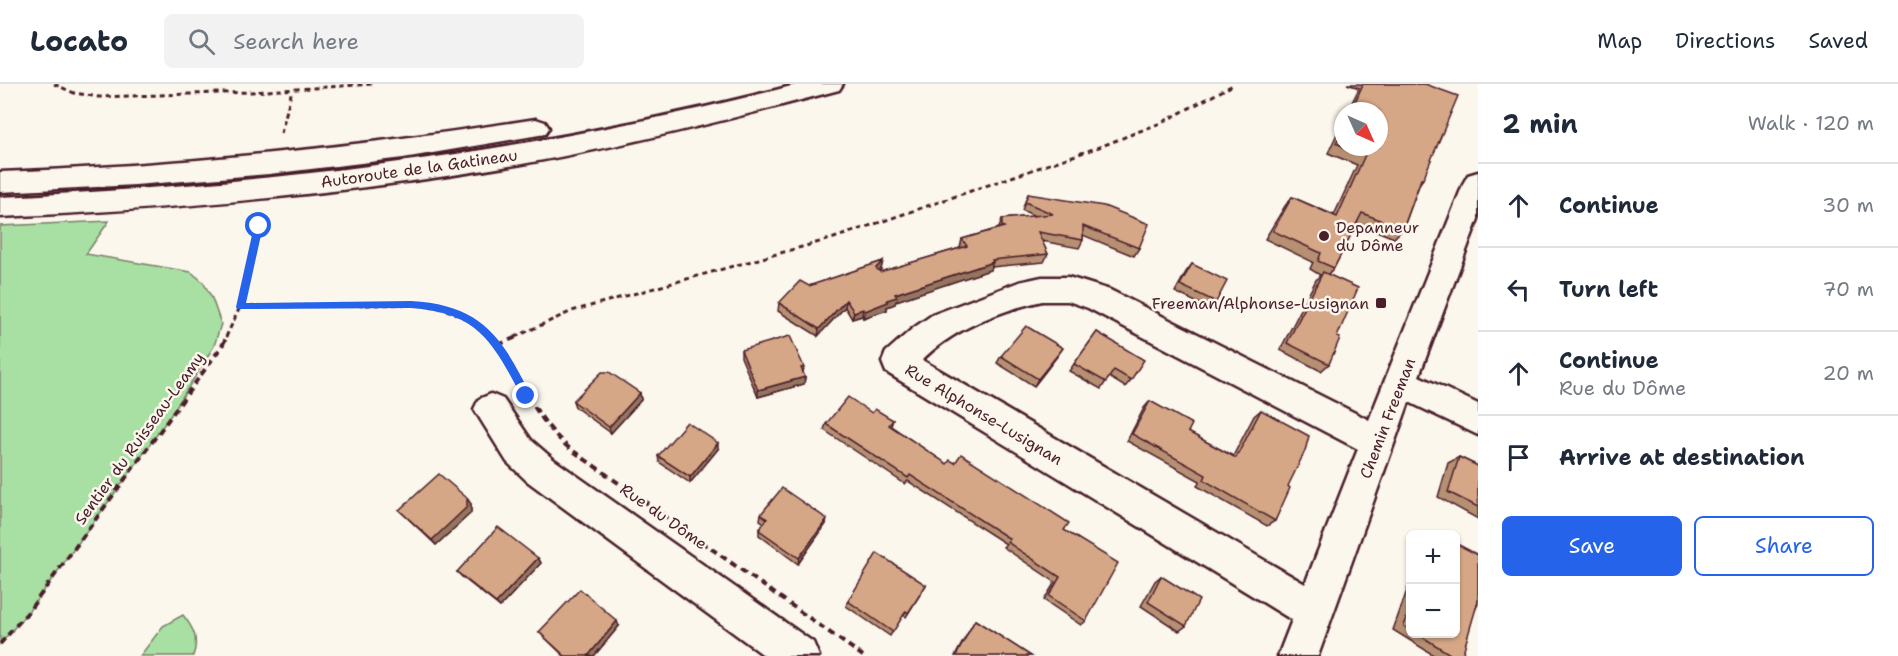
<!DOCTYPE html>
<meta charset="utf-8">
<style>
body{margin:0;font-family:"Shantell Sans",sans-serif;background:#f2f2f3;color:#1f2937}
.controls{position:absolute;right:18px;bottom:18px;display:grid;overflow:hidden;border-radius:9px;box-shadow:0 2px 4px #0004}
.controls button{width:54px;height:54px;display:grid;place-items:center;padding:0;border:0;border-bottom:2px solid #e0e1e3;background:#fff;color:#1f2937;font:30px sans-serif}
.compass{position:absolute;left:1334px;top:18px;width:54px;height:54px;border-radius:50%;background:#fff;box-shadow:0 2px 4px #0004;rotate:135deg}
.stop{position:absolute;width:18px;height:18px;margin:-14px;border:4px solid #2563eb;border-radius:50%;background:#fff}
.stop.end{background:#2563eb;border-color:#fff;box-shadow:0 2px 6px #0008}
.list{margin:0;padding:0;list-style:none}
h2{display:flex;justify-content:space-between;align-items:center;height:78px;margin:0;padding:0 24px;font-size:26px}
h2 small{font-size:20px;font-weight:400;color:#747a83}
.list li{display:grid;grid-template-columns:39px 1fr auto;gap:18px;align-items:center;box-sizing:border-box;height:84px;padding:0 24px;border-top:2px solid #e0e1e3}
.list b{display:block;font-size:22px;white-space:nowrap}
.list p{margin:0;font-size:20px;white-space:nowrap;color:#747a83}
.list em{font-size:20px;font-style:normal;color:#747a83}
.actions{display:flex;gap:12px;padding:18px 24px}
.actions a{flex:1;padding:14px 0;border:2px solid #2563eb;border-radius:9px;text-align:center;font-size:21px;color:#2563eb}
.actions .main{background:#2563eb;color:#fff}
.icon{flex:none;width:33px;height:33px;fill:none;stroke:currentColor;stroke-width:2;stroke-linecap:round;stroke-linejoin:round}
.map{position:relative;flex:none;width:1478px;height:572px;overflow:hidden}
header{display:flex;align-items:center;gap:36px;box-sizing:border-box;height:84px;padding:0 30px;background:#fff;border-bottom:2px solid #e0e1e3}
header strong{font-size:28px}
nav{display:flex;gap:33px;margin-inline-start:auto;font-size:21px}
.search{width:420px;height:54px;background:#f2f2f3;display:flex;align-items:center;gap:15px;box-sizing:border-box;padding:0 21px;border-radius:9px;color:#747a83;font-size:22px}
main{display:flex}
aside{flex:1;background:#fff}
.map>svg:first-child{display:block}
.green{fill:#a8dfa3;stroke:#797f67;stroke-width:1.5}
.lines{fill:none;stroke-linecap:round;stroke-linejoin:round}
.minor-casing{stroke:#4a1f2b;stroke-width:5}
.highway-casing{stroke:#4a1f2b;stroke-width:5}
.path-far1{stroke:#4a1f2b;stroke-width:3;stroke-dasharray:5 4;stroke-linecap:butt}
.path{stroke:#4a1f2b;stroke-width:4;stroke-dasharray:7 5;stroke-linecap:butt}
.minor{fill:#fbf7ec;fill-rule:evenodd}
.highway{fill:#fbf7ec;fill-rule:evenodd}
.wall{fill:#b79073;stroke:#4a1f2b;stroke-width:1.5}
.shaded-wall{fill:#95755e;stroke:#4a1f2b;stroke-width:1.5}
.building{fill:#d5a786;stroke:#4a1f2b;stroke-width:1.5}
.route{fill:#2563eb}
.poi-dot{fill:#4a1f2b;stroke:#fbf7ec;stroke-width:2}
.labels{text-anchor:middle;stroke-width:5;stroke-linejoin:round;paint-order:stroke}
.street-label{font-size:16px;fill:#4a1f2b;stroke:#fbf7ec}
.poi-label{font-size:16px;fill:#4a1f2b;stroke:#fbf7ec;text-anchor:start}
</style>
<header>
<strong>Locato</strong>
<div class="search"><svg class="icon" aria-label="search" viewBox="0 0 24 24"><circle cx="10" cy="10" r="6"/><path d="M15 15l6 6"/></svg>Search here</div>
<nav><a>Map</a><a>Directions</a><a>Saved</a></nav>
</header>
<main>
<div class="map">
<svg width="1478" height="572" viewBox="0 0 1478 572">
<rect width="100%" height="100%" fill="#fbf7ec"/>
<filter id="ink" filterUnits="userSpaceOnUse"><feTurbulence type="fractalNoise" baseFrequency=".0167" numOctaves="2"/><feDisplacementMap in="SourceGraphic" scale="12" xChannelSelector="R" yChannelSelector="G"/><feConvolveMatrix kernelMatrix="1 2 1 2 8 2 1 2 1" color-interpolation-filters="sRGB"/></filter>
<g filter="url(#ink)">
<!-- green -->
<g class="green">
<polygon points="109,137 86,170 191,188 203,198 212,214 221,240 214,262 175,325 136,380 28,528 0,560 0,142"/>
<path d="M183,531C194,545 199,555 193,572H140L163,542Z"/>
</g>
<g class="lines">
<!-- minor casing -->
<g class="minor-casing">
<g id="minor">
<path d="M1478,88V135L1419,292L1478,320V351L1409,318L1318,572H1278L1292,536L886,288L882,278L886,268L912,245L932,231L1019,198L1042,193H1068L1110,206L1369,336L1464,98L1468,91ZM1042,217H1068L1088,224L1358,365L1305,500L922,276C953,245 999,227 1042,217Z"/>
<polygon points="491,310 503,315 531,356 553,375 813,558 819,572 765,572 527,397 507,378 474,325 479,315"/>
</g>
</g>
<!-- highway casing -->
<g class="highway-casing">
<g id="highway">
<path d="M799,0H843L839,6C734,34 629,61 522,80C349,110 175,125 0,133V113C272,100 535,69 799,0Z"/>
<path d="M536,35L545,38L549,44L545,50L403,74L269,90L135,101L0,108V88C180,81 358,63 536,35Z"/>
</g>
</g>
<!-- path-far1 -->
<g class="path-far1">
<polyline points="54,0 74,9 99,13 251,8 373,0"/>
<polyline points="281,49 292,6"/>
<path d="M240,223L418,220C448,224 469,232 490,253"/>
<polyline points="226,253 240,223 259,143"/>
<polyline points="515,253 572,227 834,154 1102,62 1163,38 1235,0"/>
</g>
<!-- path -->
<g class="path">
<path d="M489,252C521,289 529,329 569,364L863,572"/>
<polyline points="498,261 519,252"/>
<polyline points="0,560 28,528 222,262 227,252"/>
</g>
<!-- minor -->
<use href="#minor" class="minor"/>
<!-- highway -->
<use href="#highway" class="highway"/>
</g>
<!-- wall -->
<g class="wall">
<polygon points="1347,0 1425,0 1423,95 1420,99 1403,145 1394,154 1357,139 1334,184 1328,190 1337,253 1329,280 1321,287 1280,266 1316,196 1320,191 1310,185 1313,178 1265,155 1285,122 1292,113 1334,131 1357,81 1328,69 1343,37 1343,63 1379,63 1379,27 1348,27 1359,4"/>
<polygon points="1028,110 1139,164 1134,172 1083,151 1083,156 1079,164 1042,157 1048,170 1044,178 991,183 990,186 896,217 895,220 887,223 887,226 863,234 862,232 852,235 845,223 818,252 778,227 779,219 809,202 883,177 881,185 879,187 880,188 960,164 962,155 999,144 1002,135 1035,132 1022,126"/>
<polygon points="1192,180 1216,218 1210,225 1175,208 1186,188"/>
<polygon points="1097,248 1131,296 1125,303 1109,293 1101,305 1069,287"/>
<polygon points="741,266 804,283 803,289 805,293 804,300 758,313 741,273"/>
<polygon points="1058,271 1034,302 997,279 1001,272"/>
<polygon points="640,309 641,316 611,349 575,323 573,317"/>
<polygon points="1150,317 1188,348 1233,372 1254,332 1261,326 1288,402 1275,437 1267,442 1197,402 1200,397 1127,357 1144,324"/>
<polygon points="872,329 893,336 891,342 947,380 1064,446 1086,537 1081,541 1044,516 1055,498 1003,463 1006,460 908,397 905,400 824,346 826,340"/>
<polygon points="718,365 690,399 659,378 658,372"/>
<polygon points="1459,373 1478,382 1478,435 1438,413 1448,379"/>
<polygon points="471,420 471,429 436,461 399,426"/>
<polygon points="761,430 826,440 798,480 759,451 759,446 764,439 760,436"/>
<polygon points="1478,471 1478,520 1453,572 1435,572 1393,546 1410,498 1410,549 1455,549"/>
<polygon points="538,474 541,479 500,523 462,493 457,488"/>
<polygon points="1161,492 1186,542 1179,547 1141,522 1155,497"/>
<polygon points="926,501 906,533 903,531 890,552 846,522 848,517"/>
<polygon points="975,536 1031,572 955,572 972,541"/>
<polygon points="619,542 594,572 564,572 539,548"/>
</g>
<!-- shaded-wall -->
<g class="shaded-wall">
<polygon points="883,177 881,185 875,191 876,184"/>
<polygon points="993,178 990,186 896,217 895,220 887,223 887,226 863,234 865,227 887,216 895,210"/>
<polygon points="846,216 845,223 818,252 819,245"/>
<polygon points="863,225 862,232 852,235 854,228"/>
<polygon points="1063,264 1058,271 1034,302 1038,295"/>
<polygon points="805,293 804,300 758,313 758,306"/>
<polygon points="640,309 641,316 611,349 609,343"/>
<polygon points="718,359 718,365 690,399 690,393"/>
<polygon points="467,414 471,420 471,429 436,461 432,456"/>
<polygon points="827,435 826,440 798,480 799,474"/>
<polygon points="538,474 541,479 500,523 496,519"/>
<polygon points="617,537 619,542 594,572 588,572"/>
</g>
<!-- building -->
<g class="building">
<polygon points="1363,0 1425,0 1458,12 1423,95 1421,95 1403,145 1362,129 1334,184 1318,177 1321,169 1273,147 1292,113 1337,133 1365,71 1344,63 1379,63 1379,27 1351,27"/>
<polygon points="1343,44 1343,62 1336,59"/>
<polygon points="1028,110 1104,122 1149,140 1139,164 1083,142 1083,156 1038,148 1048,170 992,176 993,178 895,210 897,213 887,216 888,218 865,227 863,225 854,228 846,216 819,245 779,219 800,197 809,202 883,177 876,184 880,188 967,162 962,155 1004,143 1002,142 1002,135 1053,130 1025,118"/>
<polygon points="1192,180 1227,197 1216,218 1180,201"/>
<polygon points="1323,188 1358,204 1337,253 1340,254 1329,280 1287,259"/>
<polygon points="1026,242 1063,264 1038,295 1001,272"/>
<polygon points="1097,248 1144,276 1131,296 1114,286 1106,298 1074,280"/>
<polygon points="790,252 804,283 801,284 805,293 758,306 741,266"/>
<polygon points="602,288 609,288 640,309 609,343 573,317"/>
<polygon points="848,313 872,329 875,325 893,336 889,341 947,380 950,376 955,379 961,370 1069,439 1064,446 1118,479 1086,537 1049,512 1060,493 1007,458 1010,455 910,391 908,394 826,340"/>
<polygon points="1150,317 1192,340 1188,348 1236,374 1261,326 1309,352 1305,367 1288,402 1290,404 1275,437 1204,396 1206,391 1132,350"/>
<polygon points="687,338 718,359 690,393 658,372"/>
<polygon points="1459,373 1478,382 1478,423 1448,408"/>
<polygon points="439,390 467,414 467,423 432,456 399,426"/>
<polygon points="782,404 827,435 799,474 759,446 767,435 761,430"/>
<polygon points="498,443 538,474 496,519 457,488"/>
<polygon points="1455,459 1478,471 1478,517 1462,572 1453,572 1416,549 1455,549"/>
<polygon points="877,469 926,501 908,529 906,527 893,548 848,517"/>
<polygon points="1161,492 1199,516 1186,542 1148,518"/>
<polygon points="580,505 617,537 588,572 565,572 539,548"/>
<polygon points="1410,523 1410,546 1404,542"/>
<polygon points="975,536 1031,572 956,572"/>
</g>
</g>
<!-- route -->
<path class="route" d="M259,139L263,142L246,219L411,217C482,221 502,253 531,312L530,315H523C493,259 480,229 411,224L237,225L236,223L254,142Z"/>
<!-- markers -->
<g class="poi-dot">
<circle cx="1324" cy="152" r="6"/>
<rect x="1375" y="213" width="12" height="12" rx="3"/>
</g>
<g class="labels">
<!-- street labels -->
<g class="street-label">
<text transform="translate(419 84) rotate(-8)" y="6">Autoroute de la Gatineau</text>
<text transform="translate(984 330) rotate(31)" y="6">Rue Alphonse-Lusignan</text>
<text transform="translate(1387 334) rotate(-69)" y="6">Chemin Freeman</text>
<text transform="translate(139 354) rotate(-54)" y="6">Sentier du Ruisseau-Leamy</text>
<text transform="translate(664 432) rotate(35)" y="6">Rue du Dôme</text>
</g>
<!-- poi labels -->
<g class="poi-label">
<text x="1336" y="149">Depanneur<tspan x="1336" dy="18">du Dôme</tspan></text>
<text x="1369" y="225" text-anchor="end">Freeman/Alphonse-Lusignan</text>
</g>
</g>
</svg>
<div class="controls">
<button>+</button>
<button>−</button>
</div>
<svg class="compass" viewBox="-18 -18 36 36"><path d="M0-13l5 13h-10z" fill="#e53935"/><path d="M0 13l5-13h-10z" fill="#747a83"/></svg>
<div class="stop" style="left:259px;top:142px"></div>
<div class="stop end" style="left:526px;top:312px"></div>
</div>
<aside>
<h2>2 min<small>Walk · 120 m</small></h2>
<ul class="list">
<li><svg class="icon" aria-label="ahead" viewBox="0 0 24 24"><path d="M12 20V5M6 11l6-6 6 6"/></svg><div><b>Continue</b></div><em>30 m</em></li>
<li><svg class="icon" aria-label="left" viewBox="0 0 24 24"><path d="M17 20v-9H6M10 6l-5 5 5 5"/></svg><div><b>Turn left</b></div><em>70 m</em></li>
<li><svg class="icon" aria-label="ahead" viewBox="0 0 24 24"><path d="M12 20V5M6 11l6-6 6 6"/></svg><div><b>Continue</b><p>Rue du Dôme</p></div><em>20 m</em></li>
<li><svg class="icon" aria-label="arrive" viewBox="0 0 24 24"><path d="M6 21V4h12l-3 4 3 4H6"/></svg><div><b>Arrive at destination</b></div></li>
</ul>
<div class="actions"><a class="main">Save</a><a>Share</a></div>
</aside>
</main>
